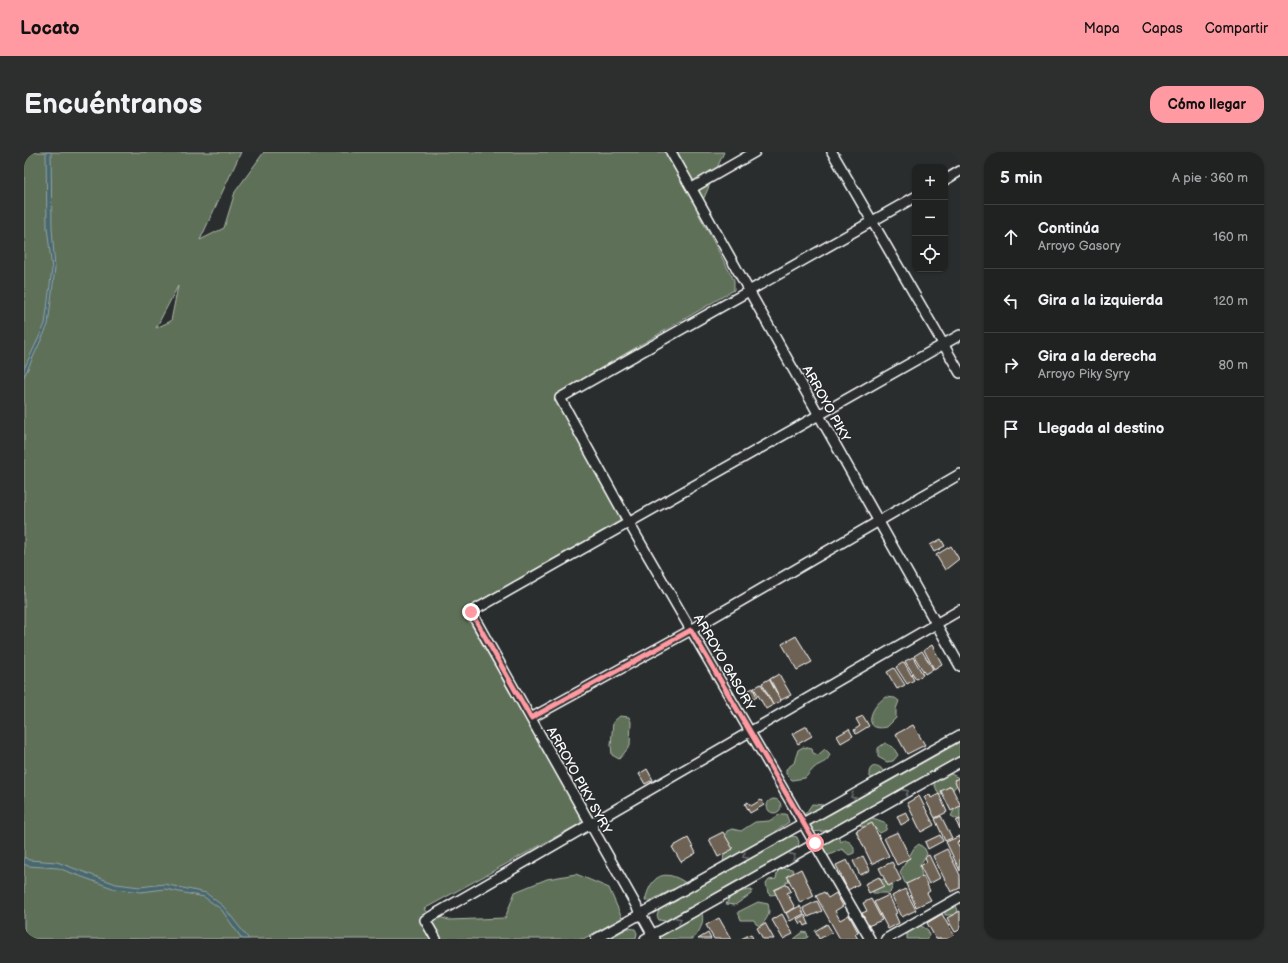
<!DOCTYPE html>
<html lang="es">
<meta charset="utf-8">
<style>
body{margin:0;font-family:"Balsamiq Sans",sans-serif;background:#2d2f2f;color:#f1f3f6}
.controls{position:absolute;right:12px;top:12px;display:grid;overflow:hidden;border-radius:8px;box-shadow:0 1px 3px #0004}
.controls button{width:36px;height:36px;display:grid;place-items:center;padding:0;border:0;border-bottom:1px solid #3d3f40;background:#202222;color:#f1f3f6;font:20px sans-serif}
.stop{position:absolute;width:12px;height:12px;margin:-9px;border:3px solid #ff9aa2;border-radius:50%;background:#fff}
.stop.end{background:#ff9aa2;border-color:#fff;box-shadow:0 1px 4px #0008}
.list{margin:0;padding:0;list-style:none}
h2{display:flex;justify-content:space-between;align-items:center;height:52px;margin:0;padding:0 16px;font-size:17px}
h2 small{font-size:13px;font-weight:400;color:#a2a4a5}
.list li{display:grid;grid-template-columns:26px 1fr auto;gap:12px;align-items:center;box-sizing:border-box;height:64px;padding:0 16px;border-top:1px solid #3d3f40}
.list b{display:block;font-size:15px;white-space:nowrap}
.list p{margin:0;font-size:13px;white-space:nowrap;color:#a2a4a5}
.list em{font-size:13px;font-style:normal;color:#a2a4a5}
.icon{flex:none;width:22px;height:22px;fill:none;stroke:currentColor;stroke-width:2;stroke-linecap:round;stroke-linejoin:round}
.map{position:relative;flex:none;width:936px;height:787px;overflow:hidden;border-radius:16px}
header{display:flex;align-items:center;gap:24px;box-sizing:border-box;height:56px;padding:0 20px;background:#ff9aa2;color:#111}
header strong{font-size:19px}
nav{display:flex;gap:22px;margin-inline-start:auto;font-size:14px}
.intro{display:flex;align-items:center;justify-content:space-between;box-sizing:border-box;height:96px;padding:0 24px}
h1{margin:0;font-size:28px}
.button{padding:10px 18px;border-radius:16px;background:#ff9aa2;color:#111;font-size:14px;font-weight:700}
main{display:flex;gap:24px;padding:0 24px}
aside{flex:1;background:#202222;border-radius:16px;box-shadow:0 1px 3px #0004}
.map>svg:first-child{display:block}
.green{fill:#5e6f58;stroke:#aeb7ac;fill-rule:evenodd}
.water{fill:#4a676e;stroke:#92a4a8}
.building{fill:#6e6254;stroke:#fff}
.lines{fill:none;stroke-linecap:round;stroke-linejoin:round}
.street-casing{stroke:#fff;stroke-width:12}
.street{stroke:#2a2d2e;stroke-width:9}
.oneway{stroke:#6a6c6d}
.route{stroke:#ff9aa2;stroke-width:5}
.labels{text-anchor:middle;stroke-width:3;stroke-linejoin:round;paint-order:stroke}
.street-label{font-size:13px;fill:#fff;stroke:#2a2d2e}
</style>
<header>
<strong>Locato</strong>
<nav><a>Mapa</a><a>Capas</a><a>Compartir</a></nav>
</header>
<div class="intro"><h1>Encuéntranos</h1><a class="button">Cómo llegar</a></div>
<main>
<div class="map">
<svg width="936" height="787" viewBox="0 0 936 787">
<rect width="100%" height="100%" fill="#2a2d2e"/>
<filter id="ink" filterUnits="userSpaceOnUse"><feTurbulence type="fractalNoise" baseFrequency=".025" numOctaves="2"/><feDisplacementMap in="SourceGraphic" scale="8" xChannelSelector="R" yChannelSelector="G"/><feConvolveMatrix kernelMatrix="1 2 1 2 8 2 1 2 1" color-interpolation-filters="sRGB"/></filter>
<g filter="url(#ink)">
<!-- green -->
<g class="green">
<path d="M0,0H217L176,88L200,76L211,40L240,0H700L676,55L673,59L710,128V138L536,240L532,244L533,250L595,361L596,369L447,454L442,459L444,467L556,663L557,671L400,757L403,761L425,768L481,766L491,740L523,727L552,722L585,736L598,766L559,787H0ZM154,134L147,169L132,176Z"/>
<path d="M862,545L871,546L875,549L872,557V566L863,575C837,581 846,554 862,545Z"/>
<polygon points="596,564 605,565 607,570 606,594 595,607 588,603 587,593 589,570"/>
<polygon points="936,590 936,604 802,679 785,680 780,664 788,652 799,653 805,663"/>
<polygon points="861,591 869,595 874,603 869,609 863,610 854,605 854,596"/>
<path d="M779,595L788,597L789,601L794,603L801,597L806,602C803,612 797,610 790,616C787,619 784,623 781,626L768,628L762,622V617L770,611L774,598Z"/>
<circle cx="852" cy="621" r="7"/>
<polygon points="927,622 935,626 933,633 925,642 915,643 909,629 920,623"/>
<circle cx="750" cy="654" r="7"/>
<polygon points="936,653 936,668 935,668 927,664 930,658"/>
<path d="M757,662H762L765,670L753,678V689L755,691L767,684L773,685L775,690L774,695L766,699L763,704L734,717L724,725L714,728L685,745L676,756C682,768 677,778 669,787H636C640,772 660,769 666,755L641,769L635,768L633,764L635,758L654,748L653,739L649,737L626,749H621C627,723 640,716 662,731L681,726L685,730L699,722C699,715 700,683 703,679L708,677L717,679L731,670L745,669Z"/>
<polygon points="846,665 860,670 863,673 862,678 856,681 850,675 841,676 836,673 835,670"/>
<path d="M809,685H814L817,690L821,687C827,690 831,694 830,701L825,703L818,697L801,705L797,695Z"/>
<polygon points="895,692 901,697 903,702 896,713 898,726 886,732 881,731 876,720 890,696"/>
<polygon points="759,716 768,717 771,723 768,728 762,730 762,733 756,742 746,743 744,741 742,732 745,728 752,727 754,718"/>
<polygon points="860,727 867,731 869,733 866,741 849,741 849,738 855,729"/>
<path d="M728,738L727,742L711,753L702,752C708,740 716,739 728,738Z"/>
<path d="M734,750L744,752C747,761 743,768 736,774L732,772L730,768H717L714,760Z"/>
<polygon points="927,752 932,753 934,759 930,763 921,763 921,759"/>
<polygon points="894,772 904,778 905,784 902,787 883,787 883,778"/>
<polygon points="604,776 611,777 613,781 612,786 584,787"/>
<polygon points="779,780 783,781 784,785 780,787 770,787"/>
</g>
<!-- water -->
<g class="water">
<polygon points="22,0 27,0 28,76 31,116 24,173 0,225 0,217 21,172 28,117 23,75"/>
<polygon points="0,705 5,708 33,710 92,732 116,735 140,732 182,741 199,754 225,787 218,787 197,757 180,745 141,737 117,740 91,737 34,716 4,714 0,712"/>
</g>
<!-- building -->
<g class="building">
<polygon points="917,387 921,394 910,400 906,393"/>
<polygon points="927,394 935,407 921,418 912,403"/>
<polygon points="772,484 788,510 773,518 758,492"/>
<polygon points="908,493 918,512 910,517 900,498"/>
<polygon points="898,499 909,517 901,522 890,504"/>
<polygon points="889,505 899,523 892,527 881,509"/>
<polygon points="880,510 890,528 883,532 872,515"/>
<polygon points="870,516 881,533 873,537 863,520"/>
<polygon points="755,522 767,543 757,548 746,527"/>
<polygon points="745,527 757,549 749,553 738,531"/>
<polygon points="737,532 749,553 742,557 730,536"/>
<polygon points="729,536 733,545 724,550 720,541"/>
<polygon points="839,564 845,574 832,582 830,578 836,574 832,567"/>
<polygon points="889,573 901,593 883,602 872,582"/>
<polygon points="783,574 788,584 774,592 768,582"/>
<polygon points="825,577 829,584 817,591 813,584"/>
<polygon points="623,617 629,628 621,632 615,622"/>
<polygon points="936,626 936,640 930,628"/>
<polygon points="927,634 936,652 936,654 927,659 917,639"/>
<polygon points="915,642 923,660 911,666 900,645 906,643 907,646"/>
<polygon points="895,644 910,673 897,680 883,651"/>
<polygon points="737,648 740,653 726,661 721,652 724,650 727,654"/>
<polygon points="882,660 886,668 877,673 873,664"/>
<polygon points="917,664 928,686 921,689 911,667"/>
<polygon points="936,667 936,678 932,669"/>
<polygon points="848,671 865,704 848,712 832,679"/>
<polygon points="699,680 709,697 694,705 685,687"/>
<polygon points="874,680 886,706 873,713 860,686"/>
<polygon points="916,683 919,689 904,697 901,690"/>
<polygon points="936,684 936,689 933,690 936,697 936,719 922,690"/>
<polygon points="664,686 672,701 657,710 648,695"/>
<polygon points="923,697 936,723 936,736 927,740 909,704"/>
<polygon points="905,703 916,726 905,732 896,714 903,710 901,705"/>
<polygon points="839,704 846,718 836,723 829,709"/>
<polygon points="823,708 835,732 824,738 812,713"/>
<polygon points="868,710 877,728 864,734 855,716"/>
<polygon points="777,717 790,744 776,751 763,724"/>
<polygon points="899,724 906,739 903,741 907,748 892,755 882,732"/>
<polygon points="855,725 860,734 845,741 841,732"/>
<polygon points="763,732 767,739 763,741 771,756 761,761 750,738"/>
<polygon points="881,737 892,758 878,765 868,744"/>
<polygon points="800,740 804,746 812,741 819,754 811,759 816,768 825,763 834,780 831,782 834,787 816,787 792,744"/>
<polygon points="865,743 873,761 871,762 875,771 864,777 850,750"/>
<polygon points="847,747 858,768 844,774 838,761 843,759 839,751"/>
<polygon points="793,749 798,759 784,765 779,756"/>
<polygon points="776,754 780,762 766,769 762,761"/>
<polygon points="936,759 936,778 931,780 923,766"/>
<polygon points="758,762 769,782 759,787 748,768"/>
<polygon points="918,762 932,787 912,787 903,771"/>
<polygon points="781,763 785,772 781,774 779,770 776,772 773,767"/>
<polygon points="695,766 707,787 690,787 682,773"/>
<polygon points="741,771 750,787 739,787 733,776"/>
<polygon points="803,772 808,780 795,787 791,779"/>
<polygon points="684,781 687,787 674,787"/>
<polygon points="727,782 729,787 717,787"/>
</g>
<g class="lines">
<!-- street casing -->
<g class="street-casing">
<g id="street">
<polyline points="647,0 936,514"/>
<polyline points="808,0 936,221"/>
<polyline points="921,28 936,19"/>
<polyline points="668,36 731,0"/>
<polyline points="507,566 667,478 936,322"/>
<polyline points="412,787 401,768 936,458"/>
<polyline points="572,787 936,583"/>
<polyline points="621,787 936,610"/>
<polyline points="631,787 447,460 936,183"/>
<polyline points="846,787 605,371 536,246 891,45"/>
<polyline points="862,787 936,745"/>
</g>
</g>
<!-- street -->
<use href="#street" class="street"/>
</g>
<!-- one-way arrows -->
<defs><path id="oneway-chevron" d="M-2-3.5L2.5 0L-2 3.5" fill="none" stroke-width="1.6" stroke-linecap="round" stroke-linejoin="round"/></defs>
<g class="oneway">
<use href="#oneway-chevron" transform="translate(882 640) rotate(-29)"/>
<use href="#oneway-chevron" transform="translate(829 644) rotate(151)"/>
<use href="#oneway-chevron" transform="translate(721 704) rotate(151)"/>
<use href="#oneway-chevron" transform="translate(769 704) rotate(-29)"/>
<use href="#oneway-chevron" transform="translate(655 768) rotate(-29)"/>
</g>
</g>
<g class="lines" filter="url(#ink)">
<!-- route -->
<polyline class="route" points="447,460 507,566 667,478 791,691"/>
</g>
<g class="labels">
<!-- street labels -->
<g class="street-label">
<text transform="translate(803 251) rotate(61)" y="5">ARROYO PIKY</text>
<text transform="translate(701 510) rotate(60)" y="5">ARROYO GASORY</text>
<text transform="translate(556 628) rotate(61)" y="5">ARROYO PIKY SYRY</text>
</g>
</g>
</svg>
<div class="controls">
<button>+</button>
<button>−</button>
<button><svg class="icon" aria-label="locate" viewBox="0 0 24 24"><circle cx="12" cy="12" r="6"/><path d="M12 2v4M12 18v4M2 12h4M18 12h4"/></svg></button>
</div>
<div class="stop" style="left:791px;top:691px"></div>
<div class="stop end" style="left:447px;top:460px"></div>
</div>
<aside>
<h2>5 min<small>A pie · 360 m</small></h2>
<ul class="list">
<li><svg class="icon" aria-label="ahead" viewBox="0 0 24 24"><path d="M12 20V5M6 11l6-6 6 6"/></svg><div><b>Continúa</b><p>Arroyo Gasory</p></div><em>160 m</em></li>
<li><svg class="icon" aria-label="left" viewBox="0 0 24 24"><path d="M17 20v-9H6M10 6l-5 5 5 5"/></svg><div><b>Gira a la izquierda</b></div><em>120 m</em></li>
<li><svg class="icon" aria-label="right" viewBox="0 0 24 24"><path d="M7 20v-9h11M14 6l5 5-5 5"/></svg><div><b>Gira a la derecha</b><p>Arroyo Piky Syry</p></div><em>80 m</em></li>
<li><svg class="icon" aria-label="arrive" viewBox="0 0 24 24"><path d="M6 21V4h12l-3 4 3 4H6"/></svg><div><b>Llegada al destino</b></div></li>
</ul>
</aside>
</main>
